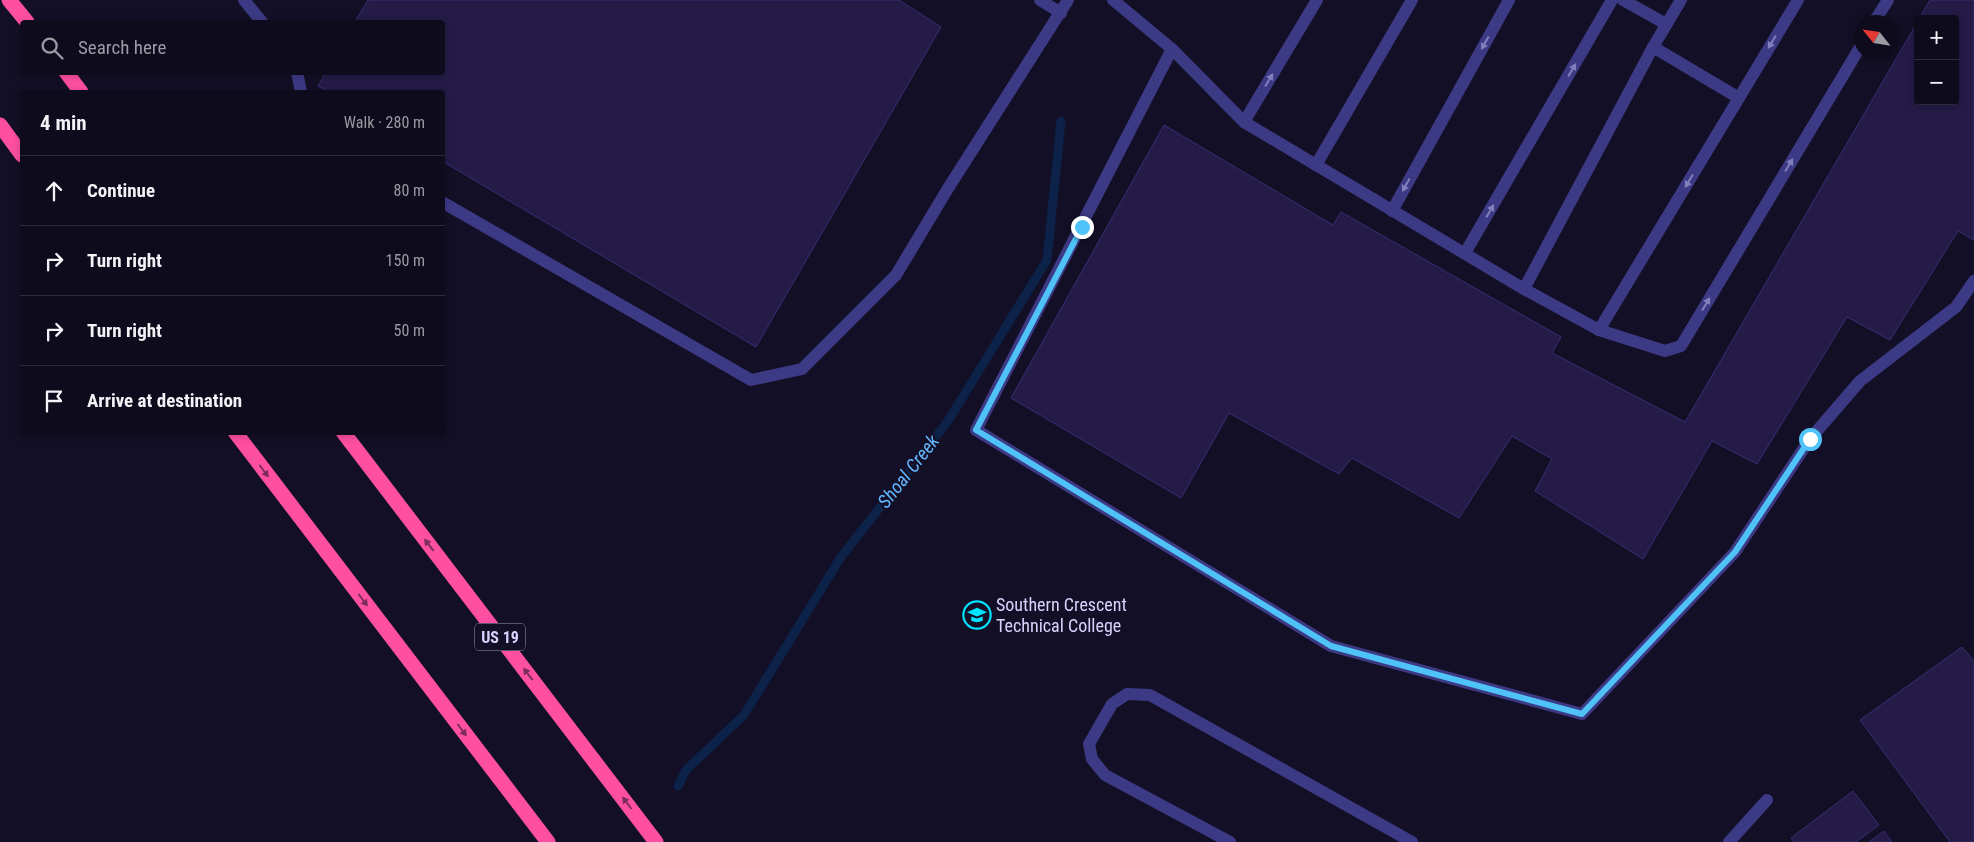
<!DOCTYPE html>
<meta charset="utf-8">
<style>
body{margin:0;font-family:"Roboto Condensed",sans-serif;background:#1c1929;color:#f1f3f6}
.controls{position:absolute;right:15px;top:15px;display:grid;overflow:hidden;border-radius:5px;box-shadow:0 2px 8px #0003}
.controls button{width:45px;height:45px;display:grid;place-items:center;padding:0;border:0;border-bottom:1px solid #2e2b3b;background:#0e0b1c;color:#f1f3f6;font:25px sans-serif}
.compass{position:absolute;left:1854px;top:15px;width:45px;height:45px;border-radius:50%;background:#0e0b1c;box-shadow:0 2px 8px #0003;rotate:300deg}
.stop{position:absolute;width:15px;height:15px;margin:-11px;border:4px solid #4fc3f7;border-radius:50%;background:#fff}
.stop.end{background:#4fc3f7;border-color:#fff;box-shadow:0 1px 5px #0008}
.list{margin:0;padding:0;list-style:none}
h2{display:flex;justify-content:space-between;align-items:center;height:65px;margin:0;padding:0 20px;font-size:21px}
h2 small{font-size:16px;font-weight:400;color:#9b9ba3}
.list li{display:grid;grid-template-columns:32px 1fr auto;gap:15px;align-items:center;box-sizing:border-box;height:70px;padding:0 20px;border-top:1px solid #2e2b3b}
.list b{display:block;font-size:19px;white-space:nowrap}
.list em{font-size:16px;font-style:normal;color:#9b9ba3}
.icon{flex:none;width:28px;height:28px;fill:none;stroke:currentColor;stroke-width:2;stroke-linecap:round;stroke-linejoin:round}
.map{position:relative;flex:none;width:1974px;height:842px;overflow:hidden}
.search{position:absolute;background:#0e0b1c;box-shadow:0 2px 8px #0003;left:20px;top:20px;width:425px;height:55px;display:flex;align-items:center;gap:12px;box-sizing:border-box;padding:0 18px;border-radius:5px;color:#9b9ba3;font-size:19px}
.panel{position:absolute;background:#0e0b1c;box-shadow:0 2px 8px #0003;left:20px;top:90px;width:425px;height:345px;border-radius:5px}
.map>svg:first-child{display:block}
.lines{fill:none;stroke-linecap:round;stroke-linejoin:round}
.stream{stroke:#0c2248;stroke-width:9}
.building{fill:#241b47;stroke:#3b2d73}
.lane{stroke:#3d3a85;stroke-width:12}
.highway{stroke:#ff4fa3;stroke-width:15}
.oneway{fill:#837fbc}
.oneway2{fill:#7d2c5e}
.route{stroke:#4fc3f7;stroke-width:6}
.labels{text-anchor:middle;stroke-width:4.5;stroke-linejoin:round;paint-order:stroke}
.shield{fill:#130f26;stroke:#9e99be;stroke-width:1}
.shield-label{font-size:16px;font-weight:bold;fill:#d9d4ff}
.poi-label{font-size:18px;fill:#d9d4ff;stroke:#130f26;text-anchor:start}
.water-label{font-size:19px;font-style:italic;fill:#62b6ff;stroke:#130f26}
</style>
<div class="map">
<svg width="1974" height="842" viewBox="0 0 1974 842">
<rect width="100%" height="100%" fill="#130f26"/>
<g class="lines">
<!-- stream -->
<polyline class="stream" points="678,786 686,770 744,715 841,557 948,421 1047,260 1061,121"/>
</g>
<!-- building -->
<g class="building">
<polygon points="368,0 899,0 941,27 756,347 442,161 442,92 328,92 318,86 326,72 442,72 442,22 355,22"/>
<polygon points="1930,0 1974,0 1974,240 1958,231 1890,340 1847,317 1757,464 1712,441 1643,559 1535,491 1552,459 1512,436 1459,518 1352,458 1339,474 1229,413 1181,498 1011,398 1164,125 1333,225 1341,212 1561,337 1552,353 1685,422 1918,21 1918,101 1955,101 1955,19 1919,19"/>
<polygon points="1962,647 1974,661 1974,842 1950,842 1860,720"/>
<polygon points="1853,791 1879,825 1856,842 1794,842 1791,838"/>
<polygon points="1884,831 1892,842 1869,842"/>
</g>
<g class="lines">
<!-- lane -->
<g class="lane">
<polyline points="244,0 262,22"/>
<polyline points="1040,0 1061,13"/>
<polyline points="1113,0 1172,49"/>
<polyline points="1623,0 1666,24"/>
<polyline points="1874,22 1888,0"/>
<polyline points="1862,44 1681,346 1665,351 1599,330 1524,289 1244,122 1172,49 976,430 1331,646 1582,714 1735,552 1810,439 1860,381 1956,307 1974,281"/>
<polyline points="1653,47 1739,98"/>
<polyline points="297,72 301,92"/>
<polyline points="1244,122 1317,0"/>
<polyline points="1316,165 1412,0"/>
<polyline points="442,202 751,380 802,369 896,275 947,190 1068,0"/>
<polyline points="1392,211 1509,0"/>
<polyline points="1465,253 1612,0"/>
<polyline points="1524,289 1653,47 1681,0"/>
<polyline points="1599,330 1798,0"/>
<polyline points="1230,842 1105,775 1092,759 1089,744 1112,704 1127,694 1150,695 1412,842"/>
<polyline points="1729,842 1767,800"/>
</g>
<!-- highway -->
<g class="highway">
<polyline points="9,0 27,22"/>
<polyline points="66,72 81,92"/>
<polyline points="0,125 22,155"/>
<polyline points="235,432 548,842"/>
<polyline points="343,432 656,842"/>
</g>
</g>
<!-- one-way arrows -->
<defs><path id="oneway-solid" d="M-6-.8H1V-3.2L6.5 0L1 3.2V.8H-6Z" transform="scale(1.25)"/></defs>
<g class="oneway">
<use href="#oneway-solid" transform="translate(1772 42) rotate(121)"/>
<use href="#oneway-solid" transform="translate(1485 43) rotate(119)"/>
<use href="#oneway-solid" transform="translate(1572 70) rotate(-60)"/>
<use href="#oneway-solid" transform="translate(1269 80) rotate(-59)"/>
<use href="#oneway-solid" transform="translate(1789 165) rotate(-59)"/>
<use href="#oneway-solid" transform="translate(1689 181) rotate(121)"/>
<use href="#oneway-solid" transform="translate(1406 185) rotate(119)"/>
<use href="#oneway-solid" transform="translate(1490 211) rotate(-60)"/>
<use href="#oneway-solid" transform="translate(1706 304) rotate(-59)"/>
</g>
<g class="oneway2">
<use href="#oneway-solid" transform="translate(264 471) rotate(53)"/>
<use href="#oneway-solid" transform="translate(429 545) rotate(-128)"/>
<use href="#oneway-solid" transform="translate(363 600) rotate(53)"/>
<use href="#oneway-solid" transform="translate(528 674) rotate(-128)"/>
<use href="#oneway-solid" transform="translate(462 730) rotate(53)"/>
<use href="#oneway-solid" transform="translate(627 803) rotate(-127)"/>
</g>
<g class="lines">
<!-- route -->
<polyline class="route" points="1082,227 976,430 1331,646 1582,714 1735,552 1810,439"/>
</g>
<!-- icons -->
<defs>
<g id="university-ring" transform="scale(1.4375)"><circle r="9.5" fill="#130f26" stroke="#00e5ff" stroke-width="1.5"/><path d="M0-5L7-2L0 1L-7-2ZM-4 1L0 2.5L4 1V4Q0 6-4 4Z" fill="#00e5ff"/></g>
</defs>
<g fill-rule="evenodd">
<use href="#university-ring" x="977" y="615"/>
</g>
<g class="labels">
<!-- shield labels -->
<rect class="shield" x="475" y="623.5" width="50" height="27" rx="4"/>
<g class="shield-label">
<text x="500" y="643">US 19</text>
</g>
<!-- poi labels -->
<g class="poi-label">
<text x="996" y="611">Southern Crescent<tspan x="996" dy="21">Technical College</tspan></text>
</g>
<!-- water labels -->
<g class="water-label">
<text transform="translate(908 471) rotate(-52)" y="7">Shoal Creek</text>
</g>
</g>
</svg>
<div class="controls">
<button>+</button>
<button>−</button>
</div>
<svg class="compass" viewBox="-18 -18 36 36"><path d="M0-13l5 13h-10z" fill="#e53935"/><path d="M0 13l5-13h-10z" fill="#9b9ba3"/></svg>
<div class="stop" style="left:1810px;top:439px"></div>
<div class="stop end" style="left:1082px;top:227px"></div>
<div class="search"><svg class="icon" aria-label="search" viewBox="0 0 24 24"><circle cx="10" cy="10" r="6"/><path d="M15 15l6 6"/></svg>Search here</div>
<section class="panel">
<h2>4 min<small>Walk · 280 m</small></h2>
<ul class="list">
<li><svg class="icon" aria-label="ahead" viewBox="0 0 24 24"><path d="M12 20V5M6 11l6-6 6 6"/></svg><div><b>Continue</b></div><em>80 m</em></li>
<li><svg class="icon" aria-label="right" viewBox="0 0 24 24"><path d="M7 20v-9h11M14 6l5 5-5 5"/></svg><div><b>Turn right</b></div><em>150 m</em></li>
<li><svg class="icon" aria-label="right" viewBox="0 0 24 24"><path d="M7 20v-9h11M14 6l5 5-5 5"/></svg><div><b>Turn right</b></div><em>50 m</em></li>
<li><svg class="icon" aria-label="arrive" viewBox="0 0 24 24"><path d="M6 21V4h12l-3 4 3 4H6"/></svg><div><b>Arrive at destination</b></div></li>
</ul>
</section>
</div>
